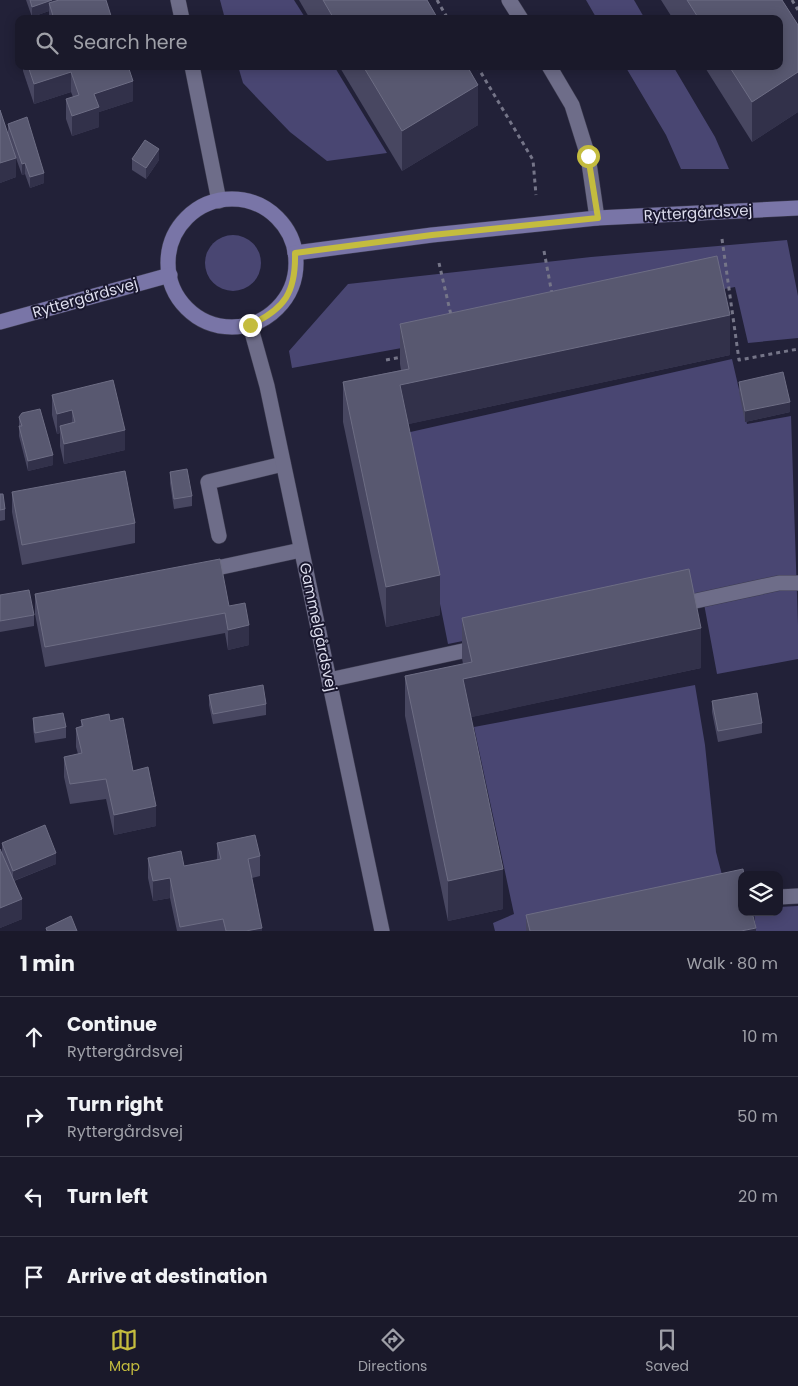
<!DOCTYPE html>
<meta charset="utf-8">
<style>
body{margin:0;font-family:Poppins,sans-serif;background:#272636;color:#f1f3f6}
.controls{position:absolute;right:15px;bottom:15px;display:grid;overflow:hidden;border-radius:10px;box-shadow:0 2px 12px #0003}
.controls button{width:45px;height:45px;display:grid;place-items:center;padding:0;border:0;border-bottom:1px solid #383847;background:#1a192a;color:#f1f3f6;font:25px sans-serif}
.stop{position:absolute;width:15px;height:15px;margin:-11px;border:4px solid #c4bc3e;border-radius:50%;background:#fff}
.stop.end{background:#c4bc3e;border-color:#fff;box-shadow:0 1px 5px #0008}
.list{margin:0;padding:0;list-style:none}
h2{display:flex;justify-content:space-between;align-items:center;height:65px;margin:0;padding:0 20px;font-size:21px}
h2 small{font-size:16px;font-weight:400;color:#9fa0a8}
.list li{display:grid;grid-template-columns:32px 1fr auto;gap:15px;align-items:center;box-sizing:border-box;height:80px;padding:0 20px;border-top:1px solid #383847}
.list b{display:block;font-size:19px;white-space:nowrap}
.list p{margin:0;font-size:16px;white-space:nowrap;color:#9fa0a8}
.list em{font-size:16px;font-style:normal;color:#9fa0a8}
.icon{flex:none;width:28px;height:28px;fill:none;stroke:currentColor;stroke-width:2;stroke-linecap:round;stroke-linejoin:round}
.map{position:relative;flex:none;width:798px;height:931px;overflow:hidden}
.search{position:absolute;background:#1a192a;box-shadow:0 2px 12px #0003;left:15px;right:15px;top:15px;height:55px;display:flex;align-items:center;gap:12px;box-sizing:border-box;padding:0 18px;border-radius:10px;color:#9fa0a8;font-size:19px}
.sheet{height:385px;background:#1a192a}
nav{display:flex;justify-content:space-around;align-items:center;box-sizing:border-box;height:70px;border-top:1px solid #383847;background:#1a192a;font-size:14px;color:#9fa0a8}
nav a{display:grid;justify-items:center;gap:2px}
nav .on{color:#c4bc3e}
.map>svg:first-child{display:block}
.green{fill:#494672}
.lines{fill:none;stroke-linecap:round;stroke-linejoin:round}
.lane-casing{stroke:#3e3d51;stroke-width:16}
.street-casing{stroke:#3e3d51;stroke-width:16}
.secondary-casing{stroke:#3e3d51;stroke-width:16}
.path{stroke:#757588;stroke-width:3;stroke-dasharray:4 4;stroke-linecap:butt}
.lane{stroke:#6e6d89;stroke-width:15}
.street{stroke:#6e6d89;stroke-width:15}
.secondary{stroke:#7975a7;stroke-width:15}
.wall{fill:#484761}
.shaded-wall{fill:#32314a}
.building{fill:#585870;stroke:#6d6d84}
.route{stroke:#c4bc3e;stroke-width:6}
.labels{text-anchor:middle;stroke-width:4;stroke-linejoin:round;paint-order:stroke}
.street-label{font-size:15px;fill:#dedeee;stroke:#19172e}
</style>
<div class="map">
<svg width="798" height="931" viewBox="0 0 798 931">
<rect width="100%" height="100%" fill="#222138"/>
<!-- green -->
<g class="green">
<polygon points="220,0 294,0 306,19 225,19"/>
<polygon points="586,0 634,0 645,19 597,19"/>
<polygon points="238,66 334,66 387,153 327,161 290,132 260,101 243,83"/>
<polygon points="625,66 673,66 715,137 729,169 681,169 666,135"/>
<circle cx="233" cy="263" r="28"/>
<polygon points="787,240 798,296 798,338 748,343 735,287 292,368 289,351 348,284 591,257"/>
<polygon points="732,359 747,424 791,416 798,625 798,659 717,674 702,593 448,644 406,433"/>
<polygon points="695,685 705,745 716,852 726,890 542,931 495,931 493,923 514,914 474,727"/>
<polygon points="798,906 798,931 756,931 754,912 779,912 779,907"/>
</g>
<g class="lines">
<!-- lane casing -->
<g class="lane-casing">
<g id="lane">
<polyline points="509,0 521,19"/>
<polyline points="549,66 572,105 588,156 597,218"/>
<polyline points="219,536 208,482 283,464"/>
<polyline points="203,571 301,550"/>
<polyline points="677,605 779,583 798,583"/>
<polyline points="329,680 481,647"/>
<polyline points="779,897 798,896"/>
</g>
</g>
<!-- street casing -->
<g class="street-casing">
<g id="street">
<polyline points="178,0 182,19"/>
<polyline points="192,66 219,201"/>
<polyline points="250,325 267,386 382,931"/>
</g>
</g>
<!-- secondary casing -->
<g class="secondary-casing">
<g id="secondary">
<circle cx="232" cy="263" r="64"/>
<polyline points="295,253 432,235 597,218 798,208"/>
<polyline points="0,322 170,275"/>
</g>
</g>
<!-- path -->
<g class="path">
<polyline points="437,0 448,19"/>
<polyline points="792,0 798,10"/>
<polyline points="477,66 533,160 536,195"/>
<polyline points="722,239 739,360 798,349"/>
<polyline points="544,251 552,294"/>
<polyline points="439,263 451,315"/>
<polyline points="386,360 402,357"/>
</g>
<!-- lane -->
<use href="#lane" class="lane"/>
<!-- street -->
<use href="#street" class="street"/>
<!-- secondary -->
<use href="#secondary" class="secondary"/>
</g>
<!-- wall -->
<g class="wall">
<polygon points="26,0 106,0 112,19 49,19 49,11 32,17"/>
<polygon points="299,0 427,0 438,19 310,19"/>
<polygon points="661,0 782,0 798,25 798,112 752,142 704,66 779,66 779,19 673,19"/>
<polygon points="23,66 128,66 133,101 99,112 99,127 72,136 66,119 66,99 73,97 71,92 34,104 23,71"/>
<polygon points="339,66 467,66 478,125 402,171"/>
<polygon points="0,110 8,134 8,124 44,183 30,188 25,174 22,175 16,158 16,177 0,183"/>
<polygon points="132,159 159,160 146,179 132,170"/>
<polygon points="400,324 730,355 408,424 440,615 386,627 343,422 343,382 401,370 400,364"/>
<polygon points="739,382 790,412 745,422 739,392"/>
<polygon points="52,395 125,450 64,464 60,446 60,433 57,434 52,415"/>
<polygon points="19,417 53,465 28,471 19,436"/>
<polygon points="170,472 192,496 192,506 174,509 170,483"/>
<polygon points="12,492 135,523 135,543 22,565 12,512"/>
<polygon points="0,494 5,509 5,520 0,521"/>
<polygon points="35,594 229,606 249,645 228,650 225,633 45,667 35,614"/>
<polygon points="0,595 34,615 34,626 0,632"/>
<polygon points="462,618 701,668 471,717 503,909 448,921 405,716 405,676 463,664 462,658"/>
<polygon points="209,695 266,704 266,715 213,724 209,705"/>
<polygon points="712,701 762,723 762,733 718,742 712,712"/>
<polygon points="33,718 66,727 66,738 35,743 33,729"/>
<polygon points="81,720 110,721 133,771 156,826 114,835 106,799 70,804 64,777 64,757 78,754 76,747 76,728 81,726"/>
<polygon points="2,843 56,864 14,881 22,919 0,928 0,849 2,854"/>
<polygon points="217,843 260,856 260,876 252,878 262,931 177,931 170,898 153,901 148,878 148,858 184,866 217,860"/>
<polygon points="526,915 756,931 526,931"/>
</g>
<!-- shaded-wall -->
<g class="shaded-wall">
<polygon points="52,0 81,0 49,3 49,11 32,17 32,7"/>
<polygon points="71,72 71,92 34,104 34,84"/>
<polygon points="798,72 798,112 752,142 752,102"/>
<polygon points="133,81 133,101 99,112 99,127 72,136 72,116 94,94"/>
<polygon points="478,85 478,125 402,171 402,131"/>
<polygon points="159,149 159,160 146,179 146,168"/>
<polygon points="16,158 16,177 0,183 0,163"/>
<polygon points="25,163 25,174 22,175 22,164"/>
<polygon points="44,173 44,183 30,188 30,177"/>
<polygon points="730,315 730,355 400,426 400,385"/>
<polygon points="790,402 790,412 745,422 745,411"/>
<polygon points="72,410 72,430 60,426 60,433 57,434 57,414"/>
<polygon points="125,430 125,450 64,464 64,444"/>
<polygon points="53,455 53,465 28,471 28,461"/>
<polygon points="440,575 440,615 386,627 386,587"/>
<polygon points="249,625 249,645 228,650 228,630"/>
<polygon points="701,628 701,668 463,719 463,679"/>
<polygon points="156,806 156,826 114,835 114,815"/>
<polygon points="56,853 56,864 13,881 13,871"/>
<polygon points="503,869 503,909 448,921 448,881"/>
<polygon points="170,878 170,898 153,901 153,881"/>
<polygon points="22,899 22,919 0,928 0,908"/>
<polygon points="262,928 262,931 246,931"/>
<polygon points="756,928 756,931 741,931"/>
</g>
<!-- building -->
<g class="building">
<polygon points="30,0 52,0 32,7"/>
<polygon points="59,0 106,0 112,19 54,19 49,3"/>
<polygon points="323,0 427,0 438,19 334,19"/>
<polygon points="687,0 782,0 798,25 798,72 752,102 729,66 779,66 779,19 699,19"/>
<polygon points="28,66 128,66 133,81 94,94 99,107 72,116 66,99 79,95 71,72 34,84"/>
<polygon points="363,66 467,66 478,85 402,131"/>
<polygon points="0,110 16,158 0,163"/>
<polygon points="27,117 44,173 30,177 25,163 22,164 8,124"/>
<polygon points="145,140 159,149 146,168 132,159"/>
<polygon points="717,256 730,315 400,385 440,575 386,587 343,382 409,369 400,324"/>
<polygon points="783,372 790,402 745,411 739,382"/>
<polygon points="113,380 125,430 64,444 60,426 75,422 72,410 57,414 52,395"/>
<polygon points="40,409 53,455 28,461 19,426 22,426 19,417 22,413"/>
<polygon points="187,469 192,496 174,499 170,472"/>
<polygon points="125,471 135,523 22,545 12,492"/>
<polygon points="0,494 3,494 5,509 0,510"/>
<polygon points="220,559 229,606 245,603 249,625 228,630 225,613 45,647 35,594"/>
<polygon points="689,569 701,628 463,679 503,869 448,881 405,676 472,662 462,618"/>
<polygon points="29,590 34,615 0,621 0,595"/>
<polygon points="263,685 266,704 213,714 209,695"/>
<polygon points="757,693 762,723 718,731 712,701"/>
<polygon points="63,713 66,727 35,733 33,718"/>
<polygon points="109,714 110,721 123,718 133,771 148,767 156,806 114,815 106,779 70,784 64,757 82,753 76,728 83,726 81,720"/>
<polygon points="45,825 56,853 13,871 2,843"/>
<polygon points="255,835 260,856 248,859 262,928 246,931 226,931 223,919 180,927 170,878 153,881 148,858 181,851 184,866 221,859 217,843"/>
<polygon points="0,849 22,899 0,908"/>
<polygon points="743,869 744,875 742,875 742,912 752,912 756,928 741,931 530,931 526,915"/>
<polygon points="71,916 77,931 47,931 46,928"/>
</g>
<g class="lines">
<!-- route -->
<path class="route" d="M250,325C285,309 296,292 295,253L432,235L598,218L588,156"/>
</g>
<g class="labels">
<!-- street labels -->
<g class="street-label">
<text transform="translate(698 213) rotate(-3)" y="5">Ryttergårdsvej</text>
<text transform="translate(85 298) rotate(-16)" y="5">Ryttergårdsvej</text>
<text transform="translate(318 627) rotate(78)" y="5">Gammelgårdsvej</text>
</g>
</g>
</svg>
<div class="controls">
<button><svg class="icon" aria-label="layers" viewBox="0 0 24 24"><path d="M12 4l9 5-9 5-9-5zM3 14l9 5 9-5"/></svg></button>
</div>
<div class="stop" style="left:588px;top:156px"></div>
<div class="stop end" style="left:250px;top:325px"></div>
<div class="search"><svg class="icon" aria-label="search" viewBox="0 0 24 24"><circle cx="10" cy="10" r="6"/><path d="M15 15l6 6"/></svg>Search here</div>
</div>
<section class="sheet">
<h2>1 min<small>Walk · 80 m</small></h2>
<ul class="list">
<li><svg class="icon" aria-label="ahead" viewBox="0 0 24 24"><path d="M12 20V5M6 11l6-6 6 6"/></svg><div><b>Continue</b><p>Ryttergårdsvej</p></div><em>10 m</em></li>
<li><svg class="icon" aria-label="right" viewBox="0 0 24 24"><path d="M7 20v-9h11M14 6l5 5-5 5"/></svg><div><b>Turn right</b><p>Ryttergårdsvej</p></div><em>50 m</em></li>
<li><svg class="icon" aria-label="left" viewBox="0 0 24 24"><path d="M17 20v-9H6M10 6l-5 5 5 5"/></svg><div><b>Turn left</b></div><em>20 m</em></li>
<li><svg class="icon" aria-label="arrive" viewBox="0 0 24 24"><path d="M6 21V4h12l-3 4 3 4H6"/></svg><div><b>Arrive at destination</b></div></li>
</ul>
</section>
<nav>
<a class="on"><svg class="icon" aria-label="map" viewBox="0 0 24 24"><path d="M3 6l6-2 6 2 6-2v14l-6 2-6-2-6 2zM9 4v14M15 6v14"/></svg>Map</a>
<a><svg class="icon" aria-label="directions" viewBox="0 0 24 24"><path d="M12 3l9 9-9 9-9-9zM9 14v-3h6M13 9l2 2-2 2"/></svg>Directions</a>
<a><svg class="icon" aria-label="saved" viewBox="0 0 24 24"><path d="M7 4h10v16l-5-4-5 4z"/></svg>Saved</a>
</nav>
